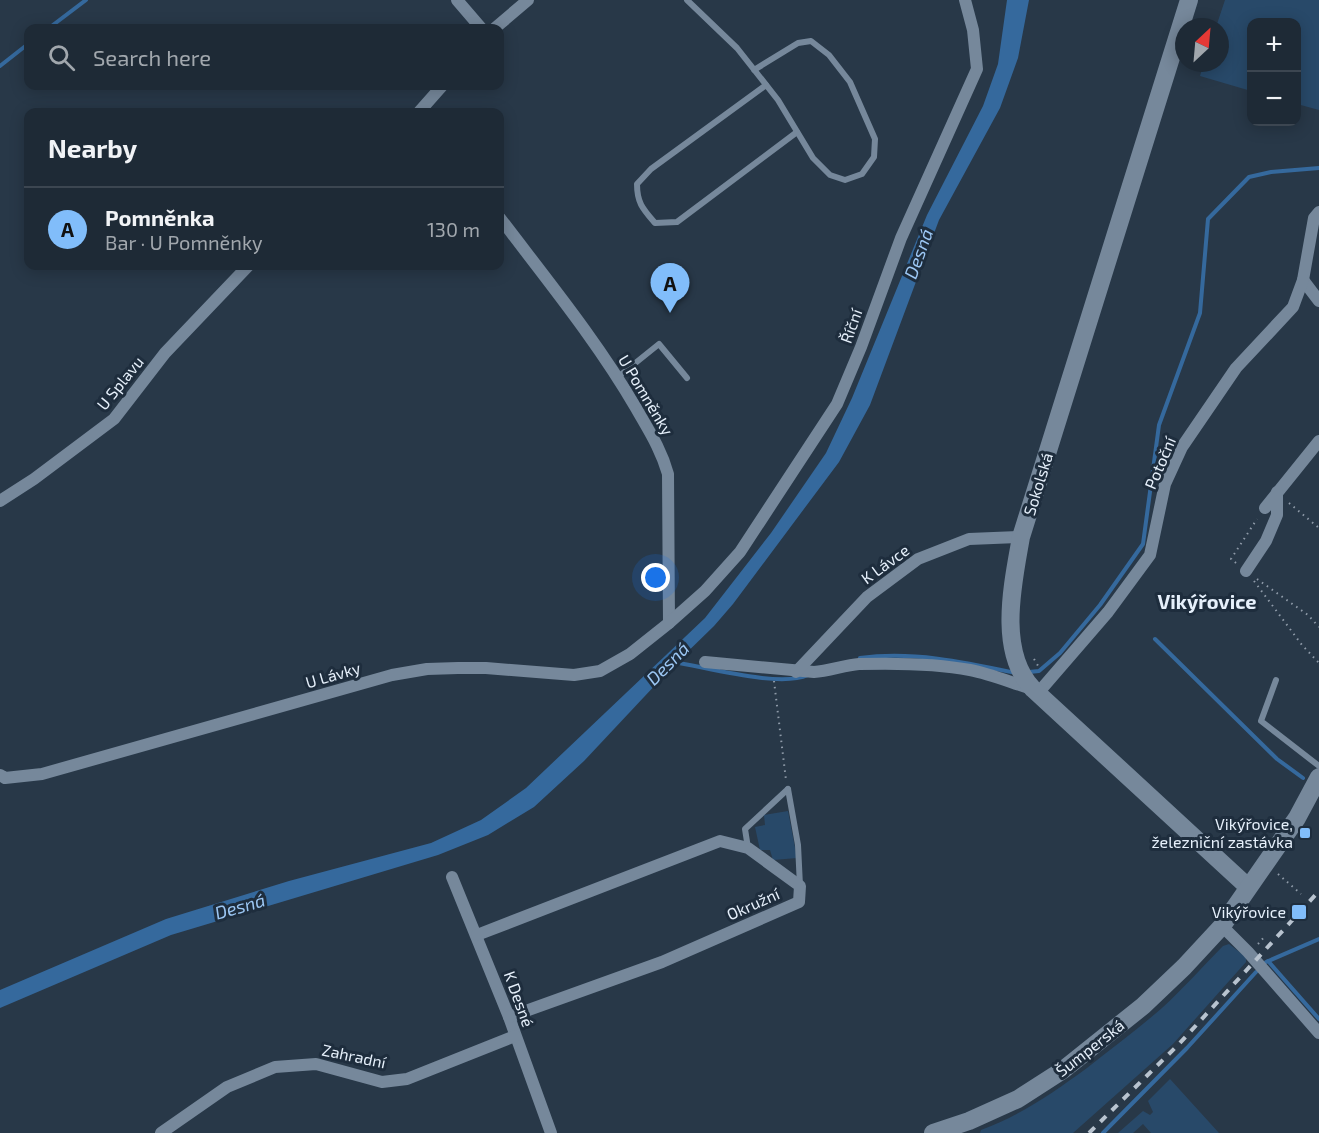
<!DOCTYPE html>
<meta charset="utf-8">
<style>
body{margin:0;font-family:"Exo 2",sans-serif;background:#2b3642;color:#f1f3f6}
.controls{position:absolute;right:18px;top:18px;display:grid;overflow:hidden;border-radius:12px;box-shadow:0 3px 15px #0003}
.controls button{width:54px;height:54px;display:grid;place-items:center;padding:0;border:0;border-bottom:2px solid #3c4651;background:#1e2a36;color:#f1f3f6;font:30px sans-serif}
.compass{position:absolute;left:1175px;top:18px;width:54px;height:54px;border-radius:50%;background:#1e2a36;box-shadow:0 3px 15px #0003;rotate:26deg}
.you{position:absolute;left:656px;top:578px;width:21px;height:21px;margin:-15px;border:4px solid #fff;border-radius:50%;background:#1a73e8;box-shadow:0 0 0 9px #1a73e833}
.badge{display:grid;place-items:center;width:39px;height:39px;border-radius:50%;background:#81bdfa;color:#111;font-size:20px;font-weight:700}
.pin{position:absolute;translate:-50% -50px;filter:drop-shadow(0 2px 3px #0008)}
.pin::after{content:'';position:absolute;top:32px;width:21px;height:18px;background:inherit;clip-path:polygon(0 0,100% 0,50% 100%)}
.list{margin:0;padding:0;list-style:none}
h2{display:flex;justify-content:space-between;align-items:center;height:78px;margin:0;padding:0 24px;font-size:26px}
h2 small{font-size:20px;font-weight:400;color:#a1a7ad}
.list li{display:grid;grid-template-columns:39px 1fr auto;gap:18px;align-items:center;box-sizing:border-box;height:84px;padding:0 24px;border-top:2px solid #3c4651}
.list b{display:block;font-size:22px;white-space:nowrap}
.list p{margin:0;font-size:20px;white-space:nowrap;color:#a1a7ad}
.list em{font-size:20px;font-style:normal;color:#a1a7ad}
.icon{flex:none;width:33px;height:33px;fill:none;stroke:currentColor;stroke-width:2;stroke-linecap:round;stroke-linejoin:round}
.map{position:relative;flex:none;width:1319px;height:1133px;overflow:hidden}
.search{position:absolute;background:#1e2a36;box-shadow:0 3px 15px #0003;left:24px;top:24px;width:480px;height:66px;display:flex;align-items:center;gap:15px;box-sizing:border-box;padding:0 21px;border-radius:12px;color:#a1a7ad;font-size:22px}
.panel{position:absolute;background:#1e2a36;box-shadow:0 3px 15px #0003;left:24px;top:108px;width:480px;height:162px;border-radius:12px}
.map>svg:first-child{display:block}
.green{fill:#284969}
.water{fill:#35699d}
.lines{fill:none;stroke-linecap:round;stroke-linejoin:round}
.stream{stroke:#35699d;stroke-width:4}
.path{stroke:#8f9ba9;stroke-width:2;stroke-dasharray:1.5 4.5;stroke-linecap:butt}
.lane{stroke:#76889b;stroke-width:6}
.street{stroke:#76889b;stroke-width:12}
.secondary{stroke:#76889b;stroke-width:18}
.rail{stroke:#b8c3cf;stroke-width:4;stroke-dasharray:8 8;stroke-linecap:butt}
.poi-dot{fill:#81bdfa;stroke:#1e2d3d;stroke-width:2}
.labels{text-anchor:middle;stroke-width:6;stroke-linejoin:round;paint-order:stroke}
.street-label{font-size:16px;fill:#e6f0fb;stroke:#1e2d3d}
.poi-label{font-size:16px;fill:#e6f0fb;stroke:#1e2d3d;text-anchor:end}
.water-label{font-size:18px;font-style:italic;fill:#9cc7f4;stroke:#1e2d3d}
.quarter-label{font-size:20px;font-weight:bold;fill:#e6f0fb;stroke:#1e2d3d}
</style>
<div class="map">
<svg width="1319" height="1133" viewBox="0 0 1319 1133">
<rect width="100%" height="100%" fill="#283848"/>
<!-- green -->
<g class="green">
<polygon points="1225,0 1319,0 1319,110 1297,104 1296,22 1252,22 1251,91 1200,76 1204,63 1220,63 1220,27 1216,27"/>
<polygon points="788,811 797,858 773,860 770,850 760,850 755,827 765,825 764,815"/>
<path d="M1229,944L1246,957V962L1173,1044L1073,1133H980L981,1130C1020,1116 1054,1092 1087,1068C1112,1048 1138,1029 1162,1008C1183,989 1203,966 1223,946Z"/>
<polygon points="1170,1079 1219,1133 1151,1133 1143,1124 1133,1133 1118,1133 1143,1111 1150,1115 1153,1112 1148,1101"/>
</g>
<!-- water -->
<polygon class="water" points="1007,0 1029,0 1018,58 1000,108 939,220 870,405 839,462 733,604 714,626 674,665 584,761 534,807 488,835 438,855 171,935 0,1008 0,990 166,919 289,881 431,843 481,820 526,788 705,618 771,533 826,453 852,398 927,215 983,106 998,64"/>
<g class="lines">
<!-- stream -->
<g class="stream">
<polyline points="49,28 86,0"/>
<polyline points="0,66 28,44"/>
<polyline points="1155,639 1277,759 1303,778"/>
<path d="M860,658C913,651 964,662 1016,673"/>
<path d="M673,662C706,667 779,688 808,675"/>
<polyline points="1029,672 1039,671 1060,653 1100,605 1143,544 1159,425 1200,313 1208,219 1249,177 1271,172 1319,168"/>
<polyline points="1268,961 1319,1019"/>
<polyline points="1266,962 1319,939"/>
<polyline points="1103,1133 1187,1048 1256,972"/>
</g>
<!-- path -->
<g class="path">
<polyline points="1289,503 1319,528"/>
<polyline points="1236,563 1231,559 1257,519"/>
<polyline points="1257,579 1308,615 1319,627"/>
<polyline points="1254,581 1302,645 1319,663"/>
<polyline points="1034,659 1040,669"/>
<polyline points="774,681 786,780"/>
<polyline points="1278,874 1301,894"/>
<polyline points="1258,944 1266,935"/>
</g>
<!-- lane -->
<g class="lane">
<polyline points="687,0 737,48 778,100 813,158 830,175 845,180 862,174 874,157 875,139 850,82 829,55 811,41 798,43 754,70"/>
<path d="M766,85L651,169L637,184C637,203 643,209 655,223L677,222L797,132"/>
<polyline points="618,377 659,344 687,378"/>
<polyline points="1276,680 1261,721 1319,766"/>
<polyline points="788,789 798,845 800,886"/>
<polyline points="748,848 745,829 788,789"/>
</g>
<!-- street -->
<g class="street">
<polyline points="457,0 481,28"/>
<polyline points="495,28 528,0"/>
<polyline points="419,112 442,86"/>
<path d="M500,218C547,280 597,341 636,408C649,431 661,449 668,474L669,623"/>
<polyline points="1303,280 1319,301"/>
<polyline points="0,501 34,479 114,419 165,353 248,266"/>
<polyline points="1265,508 1319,441"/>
<polyline points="1246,571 1266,541 1277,515 1277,492"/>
<path d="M705,662L814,672C829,671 845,665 859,664C896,663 934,663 970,670C991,674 1012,683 1032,689"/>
<polyline points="796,672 867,597 918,559 969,539 1021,537"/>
<polyline points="1038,693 1108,612 1150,555 1165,484 1182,447 1236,368 1293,307 1303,280 1314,218 1319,212"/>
<polyline points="0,775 5,778 42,774 392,675 427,669 458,668 486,668 574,675 600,671 630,654 669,623 705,591 740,552 837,404 861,347 901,238 977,69 973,30 965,0"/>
<polyline points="452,877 509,1017 551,1133"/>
<polyline points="1222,926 1248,952 1319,1033"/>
<polyline points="477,935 720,841 748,848 800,886 799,902 662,962 509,1017"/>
<polyline points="161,1133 227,1087 275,1067 316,1064 382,1082 407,1079 515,1036"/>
</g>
<!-- secondary -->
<g class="secondary">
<path d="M1189,0L1021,537C1013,583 997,651 1033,689L1248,887"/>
<polyline points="933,1133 969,1121 1018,1099 1063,1070 1143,1006 1184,967 1222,926 1297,818 1319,777"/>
</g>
<!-- rail -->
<polyline class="rail" points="1089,1133 1179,1044 1319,891"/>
</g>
<!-- markers -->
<g class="poi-dot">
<rect x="1299" y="827" width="12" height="12" rx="3"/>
<rect x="1291" y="904" width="16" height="16" rx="3"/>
</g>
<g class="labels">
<!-- street labels -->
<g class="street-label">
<text transform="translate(851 326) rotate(-70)" y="6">Říční</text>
<text transform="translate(120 383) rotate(-51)" y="6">U Splavu</text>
<text transform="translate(646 395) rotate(59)" y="6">U Pomněnky</text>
<text transform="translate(1160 463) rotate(-67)" y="6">Potoční</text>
<text transform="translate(1038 484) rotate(-73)" y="6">Sokolská</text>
<text transform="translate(885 564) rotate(-36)" y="6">K Lávce</text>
<text transform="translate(333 675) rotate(-16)" y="6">U Lávky</text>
<text transform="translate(753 904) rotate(-24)" y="6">Okružní</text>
<text transform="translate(519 999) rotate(70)" y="6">K Desné</text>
<text transform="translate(1090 1048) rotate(-38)" y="6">Šumperská</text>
<text transform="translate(354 1056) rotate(12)" y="6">Zahradní</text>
</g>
<!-- poi labels -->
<g class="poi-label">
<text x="1293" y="830">Vikýřovice,<tspan x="1293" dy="18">železniční zastávka</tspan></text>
<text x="1286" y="918">Vikýřovice</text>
</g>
<!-- water labels -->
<g class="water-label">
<text transform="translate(919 254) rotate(-70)" y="6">Desná</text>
<text transform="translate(668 664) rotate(-45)" y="6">Desná</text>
<text transform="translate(240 907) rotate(-16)" y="6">Desná</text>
</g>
<!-- quarter labels -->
<g class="quarter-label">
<text x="1207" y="609">Vikýřovice</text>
</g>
</g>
</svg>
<div class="controls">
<button>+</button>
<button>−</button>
</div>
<svg class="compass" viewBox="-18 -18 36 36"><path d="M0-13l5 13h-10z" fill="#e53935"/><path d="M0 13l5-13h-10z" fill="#a1a7ad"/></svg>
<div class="you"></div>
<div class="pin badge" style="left:670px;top:313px">A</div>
<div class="search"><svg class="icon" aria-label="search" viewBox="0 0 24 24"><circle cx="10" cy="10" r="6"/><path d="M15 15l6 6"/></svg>Search here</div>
<section class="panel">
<h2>Nearby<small></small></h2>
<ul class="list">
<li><span class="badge">A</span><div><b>Pomněnka</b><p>Bar · U Pomněnky</p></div><em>130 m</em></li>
</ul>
</section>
</div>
